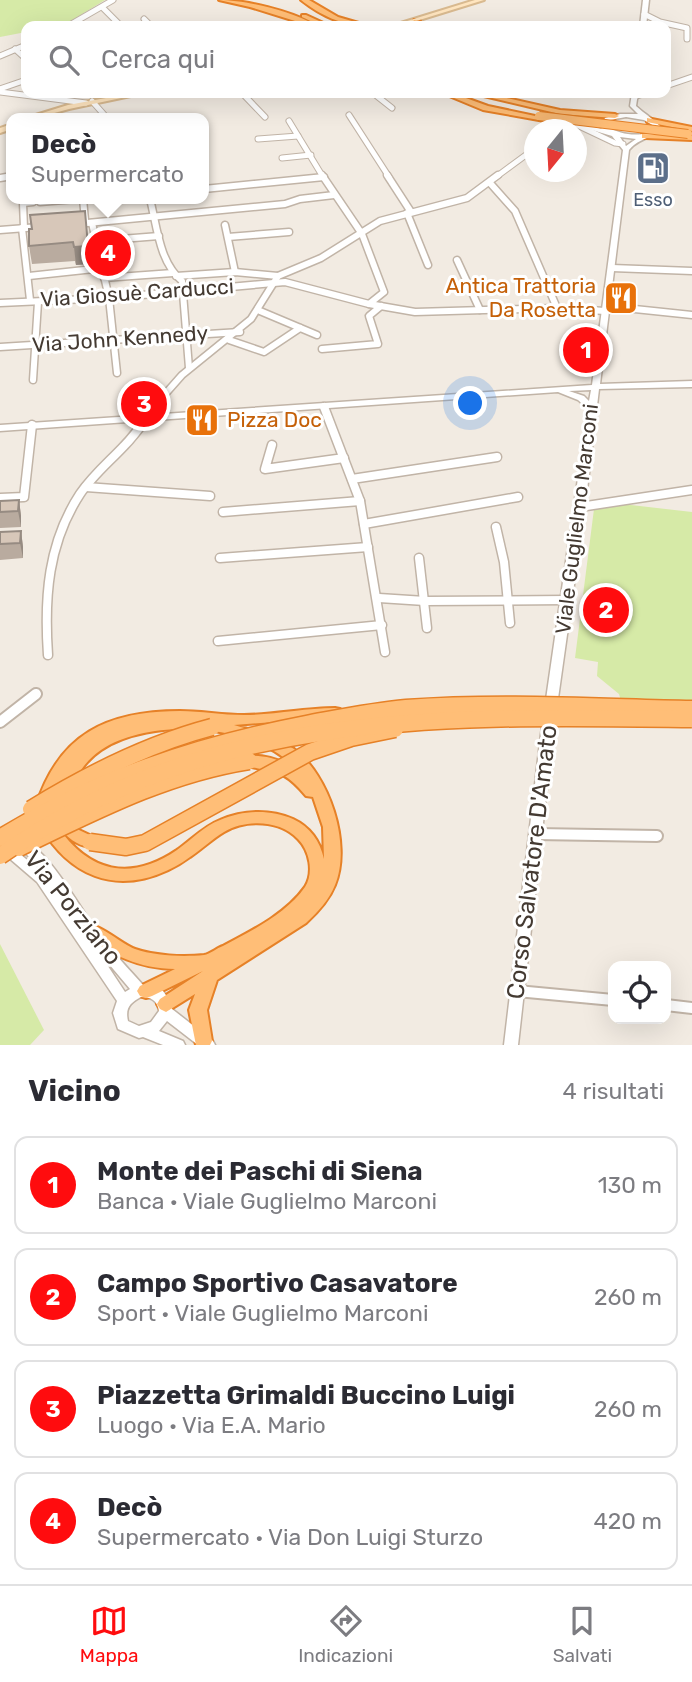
<!DOCTYPE html>
<html lang="it">
<meta charset="utf-8">
<style>
body{margin:0;font-family:Rubik,sans-serif;background:#f7f7f7;color:#2b2b33}
.controls{position:absolute;right:21px;bottom:21px;display:grid;overflow:hidden;border-radius:14px;box-shadow:0 7px 28px #0002}
.controls button{width:63px;height:63px;display:grid;place-items:center;padding:0;border:0;border-bottom:2px solid #e1e1e2;background:#fff;color:#2b2b33;font:35px sans-serif}
.compass{position:absolute;left:524px;top:119px;width:63px;height:63px;border-radius:50%;background:#fff;box-shadow:0 7px 28px #0002;rotate:198deg}
.you{position:absolute;left:471px;top:404px;width:24px;height:24px;margin:-18px;border:5px solid #fff;border-radius:50%;background:#1a73e8;box-shadow:0 0 0 10px #1a73e833}
.badge{display:grid;place-items:center;width:46px;height:46px;border-radius:50%;background:#ff0c0e;color:#fff;font-size:23px;font-weight:700}
.pin{position:absolute;translate:-50% -50%;border:4px solid #fff;box-shadow:0 2px 7px #0006}
.popup{position:absolute;left:6px;top:113px;width:203px;height:91px;box-sizing:border-box;display:grid;place-content:center;border-radius:14px;background:#fff;filter:drop-shadow(0 2px 5px #0005);font-size:23px;white-space:nowrap;color:#7c7c81}
.popup b{font-size:26px;color:#2b2b33}
.popup::after{content:'';position:absolute;left:50%;top:100%;margin-left:-14px;border:14px solid transparent;border-top-color:#fff}
.list{margin:0;padding:0;list-style:none}
h2{display:flex;justify-content:space-between;align-items:center;height:91px;margin:0;padding:0 28px;font-size:30px}
h2 small{font-size:23px;font-weight:400;color:#7c7c81}
.list li{display:grid;grid-template-columns:46px 1fr auto;gap:21px;align-items:center;box-sizing:border-box;height:98px;margin:0 14px 14px;padding:0 14px;border:2px solid #e1e1e2;border-radius:14px}
.list b{display:block;font-size:26px;white-space:nowrap}
.list p{margin:0;font-size:23px;white-space:nowrap;color:#7c7c81}
.list em{font-size:23px;font-style:normal;color:#7c7c81}
.icon{flex:none;width:38px;height:38px;fill:none;stroke:currentColor;stroke-width:2;stroke-linecap:round;stroke-linejoin:round}
.map{position:relative;flex:none;width:692px;height:1045px;overflow:hidden}
.search{position:absolute;background:#fff;box-shadow:0 7px 28px #0002;left:21px;right:21px;top:21px;height:77px;display:flex;align-items:center;gap:18px;box-sizing:border-box;padding:0 24px;border-radius:14px;color:#7c7c81;font-size:26px}
.sheet{height:539px;background:#fff}
nav{display:flex;justify-content:space-around;align-items:center;box-sizing:border-box;height:98px;border-top:2px solid #e1e1e2;background:#fff;font-size:19px;color:#7c7c81}
nav a{display:grid;justify-items:center;gap:4px}
nav .on{color:#ff0c0e}
.map>svg:first-child{display:block}
.green{fill:#d6eaa7}
.lines{fill:none;stroke-linecap:round;stroke-linejoin:round}
.minor-far3-casing{stroke:#c1b4a7;stroke-width:7}
.minor-far2-casing{stroke:#c1b4a7;stroke-width:9}
.minor-far1-casing{stroke:#c1b4a7;stroke-width:11}
.minor-casing{stroke:#c1b4a7;stroke-width:14}
.tertiary-casing{stroke:#c1b4a7;stroke-width:3}
.secondary-casing{stroke:#d9ba90;stroke-width:4}
.trunk-casing{stroke:#e68127;stroke-width:4}
.minor-far3{stroke:#fff;stroke-width:5}
.minor-far2{stroke:#fff;stroke-width:6}
.minor-far1{stroke:#fff;stroke-width:8}
.minor{stroke:#fff;stroke-width:10}
.tertiary{fill:#fff;fill-rule:evenodd}
.secondary{fill:#ffe5bf;fill-rule:evenodd}
.trunk{fill:#ffbe77;fill-rule:evenodd}
.trunk-bridge-far1-casing{stroke:#e68127;stroke-width:10;stroke-linecap:butt}
.trunk-bridge-casing{stroke:#e68127;stroke-width:19;stroke-linecap:butt}
.trunk-bridge-far1{stroke:#ffbe77;stroke-width:8}
.trunk-bridge{stroke:#ffbe77;stroke-width:16}
.wall{fill:#b9ab9f}
.shaded-wall{fill:#968b82}
.building{fill:#d7c7b9;stroke:#968b82;stroke-width:2}
.labels{text-anchor:middle;stroke-width:6;stroke-linejoin:round;paint-order:stroke}
.far-service-label{font-size:18px;fill:#4e5e75;stroke:#fff}
.food-label{font-size:21px;fill:#c56008;stroke:#fff;text-anchor:end}
.street-label{font-size:21px;fill:#443a32;stroke:#fff}
.near-street-label{font-size:24px;fill:#443a32;stroke:#fff}
</style>
<div class="map">
<svg width="692" height="1045" viewBox="0 0 692 1045">
<rect width="100%" height="100%" fill="#f2ebe2"/>
<!-- green -->
<g class="green">
<polygon points="0,0 105,0 66,24 26,26 26,32 0,37"/>
<polygon points="622,504 692,512 692,701 621,701 619,694 597,676 598,662 575,658 594,509"/>
<polygon points="0,944 44,1030 30,1045 0,1045"/>
</g>
<g class="lines">
<!-- minor-far3 casing -->
<g class="minor-far3-casing">
<g id="minor-far3">
<polyline points="103,8 121,26"/>
<polyline points="644,14 660,22 687,28 687,39"/>
<polyline points="144,19 151,26"/>
<polyline points="68,26 113,0"/>
<polyline points="15,49 26,59"/>
<polyline points="0,56 26,45"/>
<polyline points="666,86 692,77"/>
<polyline points="0,89 26,80"/>
<polyline points="0,92 86,103"/>
<polyline points="242,93 265,117"/>
<polyline points="373,93 392,108"/>
<polyline points="634,97 646,93"/>
<polyline points="92,101 107,118"/>
<polyline points="349,115 389,177"/>
<polyline points="289,121 323,177"/>
<polyline points="566,130 575,124 615,143 623,144"/>
<polyline points="258,139 298,136"/>
<polyline points="282,158 311,155"/>
<polyline points="7,177 12,176"/>
<polyline points="496,177 534,149"/>
</g>
</g>
<!-- minor-far2 casing -->
<g class="minor-far2-casing">
<g id="minor-far2">
<polyline points="322,175 362,234 384,292 369,304"/>
<polyline points="387,175 411,212"/>
<polyline points="0,178 12,176"/>
<polyline points="490,183 515,211 557,308"/>
<polyline points="204,189 324,177"/>
<polyline points="83,199 85,220"/>
<path d="M150,199C157,226 159,262 182,281L189,368"/>
<polyline points="40,202 76,199"/>
<polyline points="407,213 428,265"/>
<polyline points="92,223 109,298 117,373"/>
<polyline points="77,224 285,204 300,199 334,195"/>
<polyline points="225,225 235,272"/>
<polyline points="22,228 30,300"/>
<polyline points="24,228 23,203 33,202 32,199"/>
<polyline points="0,230 39,227"/>
<polyline points="228,237 289,232"/>
<polyline points="96,241 159,236"/>
<polyline points="457,260 480,310"/>
<polyline points="612,268 692,271"/>
<polyline points="29,276 103,268"/>
<polyline points="176,276 235,272 278,276"/>
<polyline points="104,278 173,273"/>
<polyline points="0,303 109,298 285,282 369,304 415,312 557,308 605,311"/>
<polyline points="606,306 692,315"/>
<polyline points="260,311 317,335"/>
<polyline points="229,340 264,352 300,328"/>
<polyline points="0,347 240,332"/>
<polyline points="322,349 378,344 369,316 381,306"/>
<polyline points="33,380 38,302"/>
<polyline points="159,401 182,375 251,319 278,276 321,258 380,221 467,198 498,175"/>
</g>
</g>
<!-- minor-far1 casing -->
<g class="minor-far1-casing">
<g id="minor-far1">
<polyline points="324,407 360,501 385,652"/>
<polyline points="272,445 265,469 344,458"/>
<polyline points="352,479 497,457"/>
<polyline points="86,487 210,496"/>
<polyline points="0,498 24,497 32,425"/>
<polyline points="580,507 692,490"/>
<polyline points="223,512 360,501"/>
<polyline points="364,524 518,497"/>
<polyline points="496,527 504,562 510,623"/>
<polyline points="220,558 368,547"/>
<polyline points="419,558 427,628"/>
<polyline points="379,598 425,601 567,600"/>
<polyline points="218,641 382,625"/>
<path d="M48,655C44,597 48,543 80,494C93,475 109,462 124,446C138,432 149,414 161,399"/>
</g>
</g>
<!-- minor casing -->
<g class="minor-casing">
<g id="minor">
<polyline points="0,722 36,694"/>
<polyline points="536,834 657,836"/>
<polyline points="517,991 613,1000"/>
<polyline points="666,1005 692,1008"/>
</g>
</g>
<!-- tertiary casing -->
<g class="tertiary-casing">
<g id="tertiary">
<polygon points="643,0 649,0 646,26 640,26"/>
<path d="M632,93H638L636,106C645,114 652,118 660,126L655,135C646,138 635,142 629,150L600,384L692,381V387L599,389L585,507L553,734L518,1045H504L541,734L588,409L578,400L558,392L0,431V425L592,385L623,150L612,136L572,124L575,122L602,129L600,127L605,118L620,114H638L630,106ZM626,117L644,120L654,126L650,133C634,136 621,135 606,126L610,120ZM620,137L636,139L626,146ZM591,390L589,401L584,396L569,391Z"/>
<path d="M20,838C50,850 80,909 100,935C113,953 129,969 143,985L150,986L163,991L168,998L172,1009L213,1041L215,1045H198L167,1021L159,1031L183,1041L185,1045H163L143,1037L139,1038L118,1029L113,1013L117,1001L37,882L2,852L0,849L2,846L6,844L10,846L42,872L37,863L16,846L14,843L16,840ZM98,951L130,989L125,992ZM141,997C151,997 157,1000 159,1011L151,1022L139,1026L128,1021C125,1008 130,1003 141,997Z"/>
</g>
</g>
<!-- secondary casing -->
<g class="secondary-casing">
<g id="secondary">
<polygon points="475,0 484,0 400,26 391,26"/>
<polygon points="133,93 145,93 69,109 36,118 26,118 68,105"/>
<polygon points="12,124 12,129 0,133 0,128"/>
</g>
</g>
<!-- trunk casing -->
<g class="trunk-casing">
<g id="trunk">
<path d="M219,0C246,0 290,11 314,24L308,25L250,7Z"/>
<path d="M301,0H309L338,17L369,26C344,27 320,15 301,0Z"/>
<polygon points="302,15 306,15 330,26 321,26 302,17"/>
<polygon points="414,20 420,21 416,26 410,26"/>
<polygon points="442,93 452,93 488,106 554,120 550,122 483,110"/>
<polygon points="471,93 484,93 560,110 615,114 619,116 615,118 560,114"/>
<polygon points="647,118 692,127 692,131 647,122"/>
<polygon points="642,134 692,136 692,140 645,138 642,138"/>
<path d="M335,708L340,709L342,713L340,717L234,725C255,731 276,737 294,749C329,775 352,844 335,885C329,900 318,912 306,923L217,980L207,1010L212,1041L210,1045H196L189,1010L195,994L166,1012L160,1009L157,1004L160,999L203,971L152,996L146,998L140,996L137,991L140,986L175,969C140,969 112,955 84,935L82,930L84,925C97,921 121,944 135,949C155,956 183,957 204,955C210,954 217,948 223,946C251,931 286,914 305,887C314,873 310,851 298,839C280,820 246,819 224,832C212,839 202,849 190,857C163,877 127,888 95,876C71,867 54,849 41,827L44,823L49,821L56,824L54,822L57,818L62,816L67,818L79,830L96,838L98,842L96,846C81,850 67,837 58,827C89,872 130,882 177,850C191,840 204,826 220,820C243,810 270,809 293,819C310,827 320,841 324,859L323,827L313,797L306,796C282,767 275,774 244,765L242,761L244,757C260,753 281,760 295,768C255,723 150,717 101,750C83,762 76,778 66,797L61,799L55,795L49,810L44,812L39,810L36,806C59,734 107,711 180,711C201,711 222,715 244,715C274,715 304,708 335,708Z"/>
</g>
</g>
<!-- minor-far3 -->
<use href="#minor-far3" class="minor-far3"/>
<!-- minor-far2 -->
<use href="#minor-far2" class="minor-far2"/>
<!-- minor-far1 -->
<use href="#minor-far1" class="minor-far1"/>
<!-- minor -->
<use href="#minor" class="minor"/>
<!-- tertiary -->
<use href="#tertiary" class="tertiary"/>
<!-- secondary -->
<use href="#secondary" class="secondary"/>
<!-- trunk -->
<use href="#trunk" class="trunk"/>
<!-- trunk-bridge-far1 casing -->
<g class="trunk-bridge-far1-casing">
<polyline id="trunk-bridge-far1" points="539,116 688,134"/>
</g>
<!-- trunk-bridge casing -->
<g class="trunk-bridge-casing">
<g id="trunk-bridge">
<path d="M31,809C88,774 147,744 212,727"/>
<path d="M0,838C95,779 197,745 306,724C339,718 372,711 406,708C501,701 597,707 692,709"/>
<polyline points="90,842 126,847 145,843 310,752 351,738 395,729"/>
<path d="M19,848C94,812 166,774 249,761"/>
<path d="M0,856C212,708 446,716 692,719"/>
</g>
</g>
<!-- trunk-bridge-far1 -->
<use href="#trunk-bridge-far1" class="trunk-bridge-far1"/>
<!-- trunk-bridge -->
<use href="#trunk-bridge" class="trunk-bridge"/>
</g>
<!-- wall -->
<g class="wall">
<polygon points="85,211 90,264 76,265 75,261 32,264 29,246 32,229 30,215"/>
<polygon points="19,500 21,516 21,527 0,528 0,501"/>
<polygon points="21,531 23,547 23,558 0,560 0,532"/>
</g>
<!-- shaded-wall -->
<g class="shaded-wall">
<polygon points="85,211 90,264 76,265 74,247"/>
<polygon points="19,500 21,516 21,527 18,511"/>
<polygon points="21,531 23,547 23,558 20,543"/>
</g>
<!-- building -->
<g class="building">
<polygon points="85,211 88,246 74,247 73,242 29,246 29,229 32,229 30,215"/>
<polygon points="19,500 18,511 0,512 0,501"/>
<polygon points="21,531 20,543 0,544 0,532"/>
</g>
<!-- icons -->
<defs>
<g id="fuel-square" transform="scale(1.75)"><rect x="-9" y="-9" width="18" height="18" rx="4" fill="#5c6f8a" stroke="#fff"/><path d="M-5.5-6h7V0h2V4h1.3V-2.5L3-4.5l.8-.8L6-3V5H2.5V1h-1V6h-7ZM-4.2-4.7v3.2H.2V-4.7Z" fill="#fff"/></g>
<g id="restaurant-square" transform="scale(1.75)"><rect x="-9" y="-9" width="18" height="18" rx="4" fill="#e8710a" stroke="#fff"/><path d="M-5-6h1v4h1v-4h1v4h1v-4h1v5L-1.5 .5V6h-2V.5L-5-1ZM5-6V6H3V1.5H1.5Q1.5-4 5-6Z" fill="#fff"/></g>
</defs>
<g fill-rule="evenodd">
<use href="#fuel-square" x="653" y="168"/>
<use href="#restaurant-square" x="621" y="298"/>
<use href="#restaurant-square" x="202" y="420"/>
</g>
<g class="labels">
<!-- far-service labels -->
<g class="far-service-label">
<text x="653" y="206">Esso</text>
</g>
<!-- food labels -->
<g class="food-label">
<text x="596" y="293">Antica Trattoria<tspan x="596" dy="24">Da Rosetta</tspan></text>
<text x="227" y="427" text-anchor="start">Pizza Doc</text>
</g>
<!-- street labels -->
<g class="street-label">
<text transform="translate(137 293) rotate(-4)" y="7">Via Giosuè Carducci</text>
<text transform="translate(120 339) rotate(-4)" y="7">Via John Kennedy</text>
<text transform="translate(577 519) rotate(-83)" y="7">Viale Guglielmo Marconi</text>
</g>
<!-- near-street labels -->
<g class="near-street-label">
<text transform="translate(532 862) rotate(-83)" y="8">Corso Salvatore D'Amato</text>
<text transform="translate(73 908) rotate(51)" y="8">Via Porziano</text>
</g>
</g>
</svg>
<div class="controls">
<button><svg class="icon" aria-label="locate" viewBox="0 0 24 24"><circle cx="12" cy="12" r="6"/><path d="M12 2v4M12 18v4M2 12h4M18 12h4"/></svg></button>
</div>
<svg class="compass" viewBox="-18 -18 36 36"><path d="M0-13l5 13h-10z" fill="#e53935"/><path d="M0 13l5-13h-10z" fill="#7c7c81"/></svg>
<div class="you"></div>
<div class="pin badge" style="left:586px;top:350px">1</div>
<div class="pin badge" style="left:606px;top:610px">2</div>
<div class="pin badge" style="left:144px;top:404px">3</div>
<div class="pin badge" style="left:108px;top:253px">4</div>
<div class="popup"><b>Decò</b>Supermercato</div>
<div class="search"><svg class="icon" aria-label="search" viewBox="0 0 24 24"><circle cx="10" cy="10" r="6"/><path d="M15 15l6 6"/></svg>Cerca qui</div>
</div>
<section class="sheet">
<h2>Vicino<small>4 risultati</small></h2>
<ul class="list">
<li><span class="badge">1</span><div><b>Monte dei Paschi di Siena</b><p>Banca · Viale Guglielmo Marconi</p></div><em>130 m</em></li>
<li><span class="badge">2</span><div><b>Campo Sportivo Casavatore</b><p>Sport · Viale Guglielmo Marconi</p></div><em>260 m</em></li>
<li><span class="badge">3</span><div><b>Piazzetta Grimaldi Buccino Luigi</b><p>Luogo · Via E.A. Mario</p></div><em>260 m</em></li>
<li><span class="badge">4</span><div><b>Decò</b><p>Supermercato · Via Don Luigi Sturzo</p></div><em>420 m</em></li>
</ul>
</section>
<nav>
<a class="on"><svg class="icon" aria-label="map" viewBox="0 0 24 24"><path d="M3 6l6-2 6 2 6-2v14l-6 2-6-2-6 2zM9 4v14M15 6v14"/></svg>Mappa</a>
<a><svg class="icon" aria-label="directions" viewBox="0 0 24 24"><path d="M12 3l9 9-9 9-9-9zM9 14v-3h6M13 9l2 2-2 2"/></svg>Indicazioni</a>
<a><svg class="icon" aria-label="saved" viewBox="0 0 24 24"><path d="M7 4h10v16l-5-4-5 4z"/></svg>Salvati</a>
</nav>
